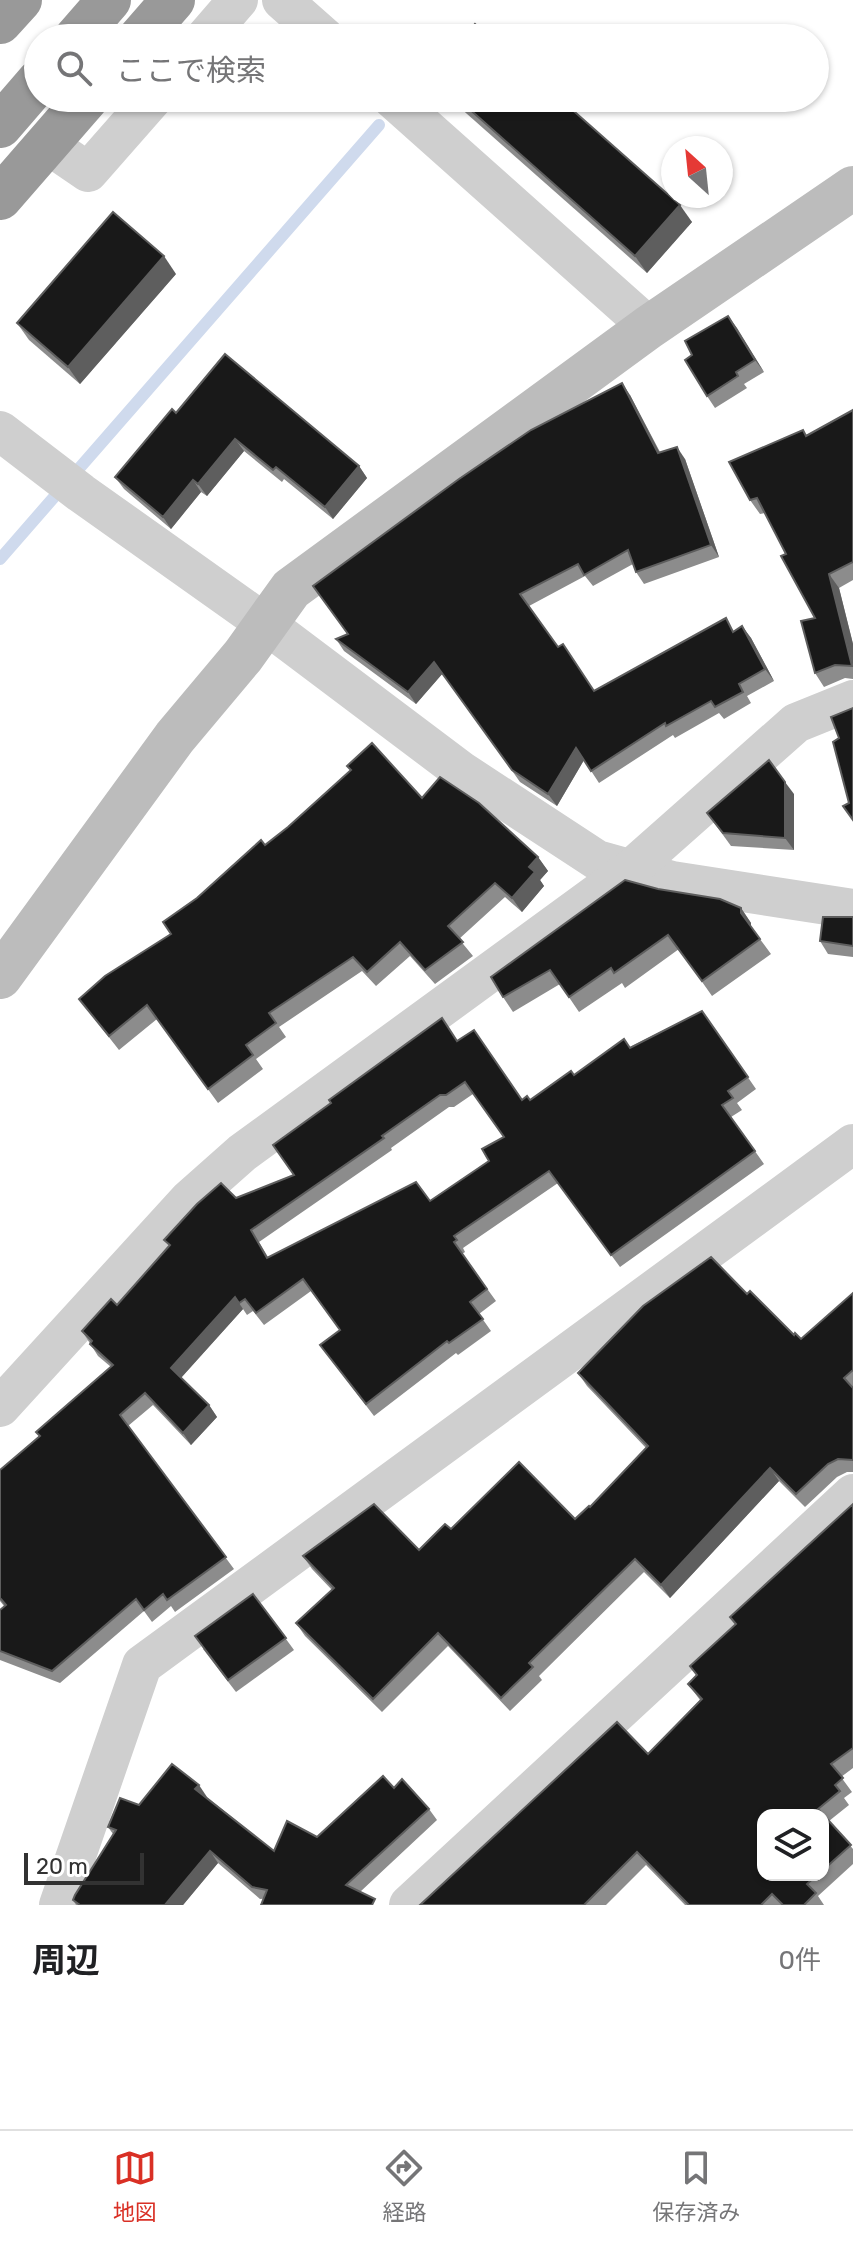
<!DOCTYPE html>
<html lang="ja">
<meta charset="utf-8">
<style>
body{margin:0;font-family:Rubik,"Noto Sans JP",sans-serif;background:#f6f6f6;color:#202124}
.controls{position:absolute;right:24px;bottom:24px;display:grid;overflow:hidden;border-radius:16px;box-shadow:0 2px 6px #0004}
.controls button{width:72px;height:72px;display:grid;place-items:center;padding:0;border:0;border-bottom:2px solid #e0e0e0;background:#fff;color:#202124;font:40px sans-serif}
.compass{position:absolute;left:661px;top:136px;width:72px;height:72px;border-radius:50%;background:#fff;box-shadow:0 2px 6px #0004;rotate:333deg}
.scale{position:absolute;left:24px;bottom:20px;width:120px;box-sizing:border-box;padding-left:8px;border:4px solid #323232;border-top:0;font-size:22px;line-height:28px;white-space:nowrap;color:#323232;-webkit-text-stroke:6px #fff;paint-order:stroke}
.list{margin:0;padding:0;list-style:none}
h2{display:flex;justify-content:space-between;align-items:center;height:104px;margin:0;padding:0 32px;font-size:34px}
h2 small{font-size:26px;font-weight:400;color:#757577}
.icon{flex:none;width:44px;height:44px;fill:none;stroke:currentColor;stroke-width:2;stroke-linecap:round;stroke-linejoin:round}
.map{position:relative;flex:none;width:853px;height:1905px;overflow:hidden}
.search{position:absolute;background:#fff;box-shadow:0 2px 6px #0004;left:24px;right:24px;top:24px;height:88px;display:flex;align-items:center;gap:20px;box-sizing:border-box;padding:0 28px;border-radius:44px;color:#757577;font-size:30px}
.sheet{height:224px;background:#fff}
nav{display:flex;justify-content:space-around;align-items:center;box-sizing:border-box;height:112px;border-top:2px solid #e0e0e0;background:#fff;font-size:22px;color:#757577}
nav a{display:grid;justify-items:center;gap:4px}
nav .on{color:#d93025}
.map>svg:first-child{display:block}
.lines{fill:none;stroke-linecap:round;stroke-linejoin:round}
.stream{stroke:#cfdaed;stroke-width:12}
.street{stroke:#cfcfcf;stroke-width:40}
.secondary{stroke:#bcbcbc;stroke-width:44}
.highway{stroke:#999;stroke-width:44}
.wall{fill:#8c8c8c;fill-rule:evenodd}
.shaded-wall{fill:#5e5e5e}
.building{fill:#191919;stroke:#5e5e5e;stroke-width:2;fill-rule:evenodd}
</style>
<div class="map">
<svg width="853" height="1905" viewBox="0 0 853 1905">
<rect width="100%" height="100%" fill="#fff"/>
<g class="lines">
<!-- stream -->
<polyline class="stream" points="0,559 379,125"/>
<!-- street -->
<g class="street">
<polyline points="282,0 325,38"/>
<polyline points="205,38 238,0"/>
<polyline points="392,98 649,327"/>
<polyline points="47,144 88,172 153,98"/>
<polyline points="0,431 81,493 267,625 461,771 597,860 672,881 853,909"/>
<polyline points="0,1407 189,1200 242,1153 630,870 796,723 853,700"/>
<polyline points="59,1905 142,1665 853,1144"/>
<polyline points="409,1905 853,1494"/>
</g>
<!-- secondary -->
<polyline class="secondary" points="0,977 175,737 243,656 291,589 649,327 853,188"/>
<!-- highway -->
<g class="highway">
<polyline points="0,22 20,0"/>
<polyline points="76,38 109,0"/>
<polyline points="140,38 173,0"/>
<polyline points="0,126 38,82"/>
<polyline points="0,198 87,98"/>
</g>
</g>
<!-- wall -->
<g class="wall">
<polygon points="449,98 559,98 692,222 647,273"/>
<polygon points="176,274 80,384 29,340 17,323"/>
<polygon points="728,316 764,372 744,384 747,388 715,408 707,396 692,355"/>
<polygon points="630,395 660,452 685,459 719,557 644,584 636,572 633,564 593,586 585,576 529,606 558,647 594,691 735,631 742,626 751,638 774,681 747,696 751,703 724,719 719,713 675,738 673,735 599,783 584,760 557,806 520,782 443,673 416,704 344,651 336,639 348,634"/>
<polygon points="853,410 853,580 839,588 853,644 853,679 845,678 824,687 815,673 815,618 786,554 765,513 760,514 750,500 807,435"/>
<polygon points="176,413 359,466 367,478 333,519 284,479 282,482 244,451 207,496 201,492 171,529 124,489 115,477"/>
<polygon points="794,794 794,850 731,846 707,813"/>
<polygon points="422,798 538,857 548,871 540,880 544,886 522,912 505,897 459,939 473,956 435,984 410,956 376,986 362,971 279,1027 286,1037 256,1059 263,1069 218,1103 157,1019 119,1050 79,999 171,934 197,898 265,845"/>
<polygon points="658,889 741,908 751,923 751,927 771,954 712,996 679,949 625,988 622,983 579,1012 560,984 513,1012 503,997"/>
<polygon points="853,917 853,957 828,954 820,941"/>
<path d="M702,1011L756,1089L737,1103L742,1110L731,1117L764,1164L620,1267L558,1183L463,1248L465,1252L462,1254L496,1301L479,1314L491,1331L458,1355L456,1353L374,1416L320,1345L340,1330L311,1291L264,1325L253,1311L247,1315L243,1309L181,1378L209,1405L217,1417L191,1445L153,1405L128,1426L234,1569L175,1612L171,1606L152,1622L144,1611L60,1683L0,1660V1610L4,1606L0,1601V1470L39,1436L111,1367L98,1356L82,1331L117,1305L169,1246L164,1240L236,1198L294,1175L458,1041L522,1100H530L574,1075ZM473,1094L504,1137L489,1161L430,1201L268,1257L259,1242L392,1150L391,1148L449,1107H454Z"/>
<polygon points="853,1293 853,1472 847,1472 837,1477 805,1507 779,1481 670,1598 644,1572 539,1676 542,1680 510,1711 448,1646 382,1712 305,1636 296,1623 332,1590 312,1569 303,1556 419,1550 451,1529 575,1519 590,1507 646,1448 587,1386 578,1373 747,1294 794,1335 801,1339"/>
<path d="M853,1504V1768L841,1777L852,1792L844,1798L849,1805L829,1821L853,1849V1864L818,1896L824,1905H685L646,1865L606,1905H420L648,1754L700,1700L688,1684L696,1675L690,1666L736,1625L730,1617ZM823,1815V1875H763Z"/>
<polygon points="253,1594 294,1650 236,1692 203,1649"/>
<polygon points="394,1788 429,1809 437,1820 360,1892 260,1899 218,1863 183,1905 76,1905 73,1900 113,1834 108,1827 139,1805 207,1797 274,1851 317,1837"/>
</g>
<!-- shaded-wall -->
<g class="shaded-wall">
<polygon points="680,205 692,222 647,273 635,256"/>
<polygon points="164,256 176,274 80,384 68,367"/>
<polygon points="728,316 737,328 764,372 755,360"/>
<polygon points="622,383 630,395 666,465 658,453"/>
<polygon points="235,439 244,451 207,496 198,484"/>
<polygon points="677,447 685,459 719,557 711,545"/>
<polygon points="359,466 367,478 333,519 325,507"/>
<polygon points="193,480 201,492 171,529 163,517"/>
<polygon points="829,574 839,588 853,644 853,667"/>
<polygon points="742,626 751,638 774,681 765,669"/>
<polygon points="434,662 443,673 416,704 408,692"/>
<polygon points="576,748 584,760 557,806 548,794"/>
<polygon points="785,782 794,794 794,850 785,838"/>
<polygon points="538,857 548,871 540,880 544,886 522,912 512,898 529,867"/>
<polygon points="741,908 751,923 751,928 741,913"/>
<polygon points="235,1297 243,1309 179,1380 171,1368"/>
<polygon points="209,1405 217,1417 191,1445 183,1433"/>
<polygon points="770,1468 779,1481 670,1598 661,1585"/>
<polygon points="199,1785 207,1797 204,1801 195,1789"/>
<polygon points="210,1851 218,1863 183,1905 165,1905"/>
</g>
<!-- building -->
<g class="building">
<polygon points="475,24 491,38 463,38"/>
<polygon points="457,98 559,98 680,205 635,256"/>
<polygon points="113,212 164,256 68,367 17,323"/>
<polygon points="728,316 755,360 736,372 738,376 707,396 685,360 692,355 685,341"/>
<polygon points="225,354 359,466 325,507 276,467 273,470 235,439 198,484 193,480 163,517 115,477 172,409 176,413"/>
<polygon points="622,383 658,453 677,447 711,545 636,572 628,550 584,575 578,564 520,594 558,647 563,644 594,691 726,618 733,632 742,626 765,669 739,684 743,692 715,707 711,701 666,726 665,723 591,771 576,748 548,794 512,770 434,662 408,692 336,639 348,634 313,586 459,479 531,430"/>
<polygon points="853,410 853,562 829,574 852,666 835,665 815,673 801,621 815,618 781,556 786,554 757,498 750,500 729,462 803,430 806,436"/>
<polygon points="853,708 853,820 843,806 849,803 833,742 839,738 831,717"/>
<polygon points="372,743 422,798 440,777 479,803 538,857 529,867 535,872 512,898 495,883 448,926 463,942 425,970 400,942 367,972 353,957 269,1013 276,1023 246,1045 253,1055 208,1089 147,1005 109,1036 79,999 105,976 171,934 163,922 197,898 261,840 265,845 288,827 351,770 347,766"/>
<polygon points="769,760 785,782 785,838 723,833 707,813"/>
<polygon points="625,880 658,889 720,899 741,908 741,913 760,939 702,981 668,935 614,973 611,968 569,997 550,970 503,997 491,977"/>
<polygon points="823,917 853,917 853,946 820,941"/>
<path d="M702,1011L748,1077L728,1091L733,1098L722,1105L755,1151L611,1255L549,1171L454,1236L457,1240L454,1242L487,1289L470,1302L483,1319L449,1343L447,1341L366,1404L320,1345L340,1330L303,1279L256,1313L245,1299L239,1303L235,1297L171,1368L209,1405L183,1433L145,1393L120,1415L226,1557L167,1600L163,1594L144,1610L136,1599L52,1671L0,1651V1610L6,1605L0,1598V1470L40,1436L36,1432L113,1365L90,1344L92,1341L82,1331L111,1299L117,1305L170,1245L164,1240L197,1204L221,1183L236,1198L294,1175L273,1145L331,1103L329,1100L442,1018L457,1041L474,1030L522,1100L527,1096L530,1100L571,1071L574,1075L624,1039L630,1048ZM465,1082L504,1137L482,1149L489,1161L430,1201L416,1182L267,1258L251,1230L384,1138L382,1136L440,1095H446Z"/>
<polygon points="711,1257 747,1294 750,1291 794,1335 795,1333 801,1339 853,1293 853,1370 844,1378 853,1388 853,1460 838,1459 828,1464 796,1494 770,1468 661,1585 635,1559 529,1663 533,1667 501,1698 438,1633 373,1699 296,1623 334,1588 303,1556 374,1504 419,1550 445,1524 451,1529 519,1462 575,1519 589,1506 590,1507 648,1446 578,1373 643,1306"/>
<polygon points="853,1504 853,1748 831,1764 843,1778 835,1785 840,1791 818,1809 851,1845 823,1870 823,1815 763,1815 763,1875 817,1875 807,1884 816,1893 804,1905 783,1905 772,1894 761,1905 689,1905 637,1852 584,1905 420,1905 617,1722 648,1754 702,1699 688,1684 697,1675 690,1666 736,1624 730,1617"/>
<polygon points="253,1594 286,1638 228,1680 195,1636"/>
<polygon points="172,1764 199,1785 195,1789 274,1851 287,1821 317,1837 383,1776 394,1788 402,1779 429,1809 346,1885 375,1899 372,1905 261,1905 267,1890 252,1887 210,1851 165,1905 80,1905 73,1900 75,1895 116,1830 108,1827 120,1798 139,1805"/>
</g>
</svg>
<div class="controls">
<button><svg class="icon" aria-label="layers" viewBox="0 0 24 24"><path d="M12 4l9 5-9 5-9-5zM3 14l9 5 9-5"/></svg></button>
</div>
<svg class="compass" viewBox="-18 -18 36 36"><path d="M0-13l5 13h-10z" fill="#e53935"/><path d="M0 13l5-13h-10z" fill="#757577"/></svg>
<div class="scale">20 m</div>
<div class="search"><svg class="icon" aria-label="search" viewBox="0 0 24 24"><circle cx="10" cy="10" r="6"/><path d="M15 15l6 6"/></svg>ここで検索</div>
</div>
<section class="sheet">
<h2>周辺<small>0件</small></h2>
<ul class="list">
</ul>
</section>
<nav>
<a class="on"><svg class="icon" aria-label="map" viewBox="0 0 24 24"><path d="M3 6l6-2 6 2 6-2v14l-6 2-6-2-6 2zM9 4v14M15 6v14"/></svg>地図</a>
<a><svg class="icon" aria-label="directions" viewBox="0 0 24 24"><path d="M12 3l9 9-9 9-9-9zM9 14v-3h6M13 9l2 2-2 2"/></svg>経路</a>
<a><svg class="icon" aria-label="saved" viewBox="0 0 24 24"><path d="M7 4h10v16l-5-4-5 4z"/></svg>保存済み</a>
</nav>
